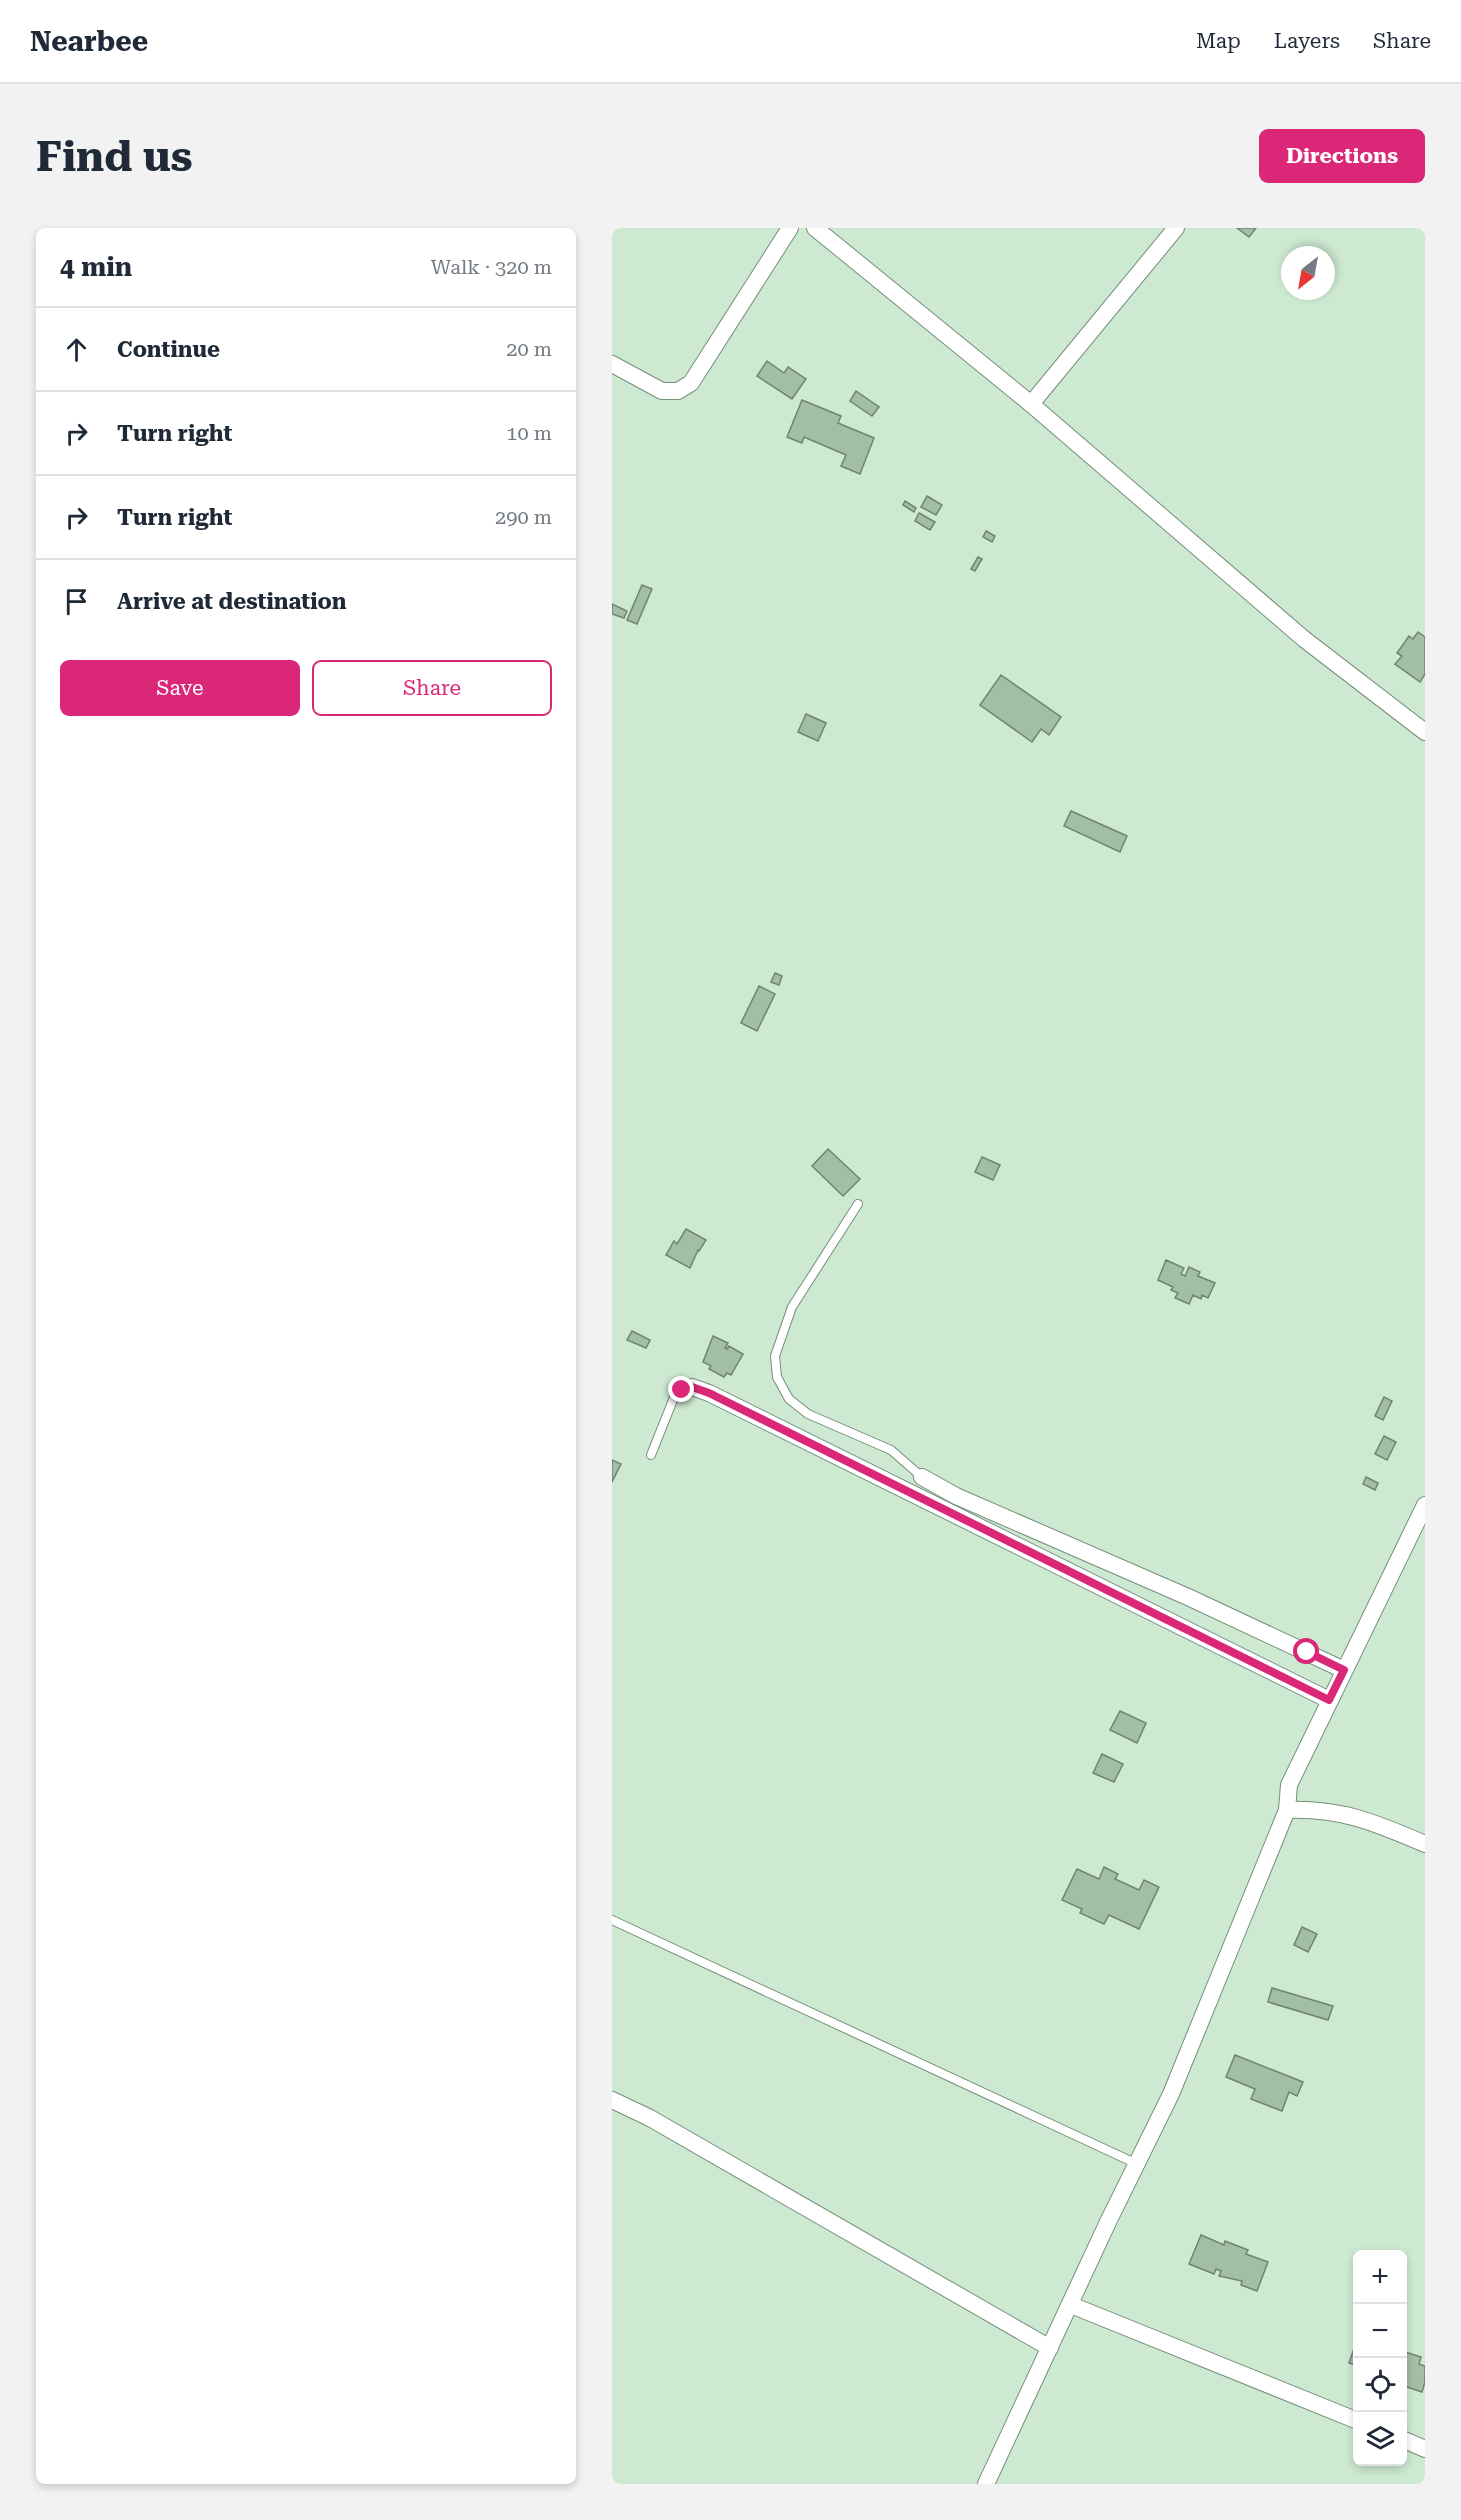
<!DOCTYPE html>
<meta charset="utf-8">
<style>
body{margin:0;font-family:"Roboto Serif",serif;background:#f2f2f3;color:#1f2937}
.controls{position:absolute;right:18px;bottom:18px;display:grid;overflow:hidden;border-radius:9px;box-shadow:0 3px 9px #0003}
.controls button{width:54px;height:54px;display:grid;place-items:center;padding:0;border:0;border-bottom:2px solid #e0e1e3;background:#fff;color:#1f2937;font:30px sans-serif}
.compass{position:absolute;left:669px;top:18px;width:54px;height:54px;border-radius:50%;background:#fff;box-shadow:0 3px 9px #0003;rotate:211deg}
.stop{position:absolute;width:18px;height:18px;margin:-14px;border:4px solid #db2777;border-radius:50%;background:#fff}
.stop.end{background:#db2777;border-color:#fff;box-shadow:0 2px 6px #0008}
.list{margin:0;padding:0;list-style:none}
h2{display:flex;justify-content:space-between;align-items:center;height:78px;margin:0;padding:0 24px;font-size:26px}
h2 small{font-size:20px;font-weight:400;color:#747a83}
.list li{display:grid;grid-template-columns:39px 1fr auto;gap:18px;align-items:center;box-sizing:border-box;height:84px;padding:0 24px;border-top:2px solid #e0e1e3}
.list b{display:block;font-size:22px;white-space:nowrap}
.list em{font-size:20px;font-style:normal;color:#747a83}
.actions{display:flex;gap:12px;padding:18px 24px}
.actions a{flex:1;padding:14px 0;border:2px solid #db2777;border-radius:9px;text-align:center;font-size:21px;color:#db2777}
.actions .main{background:#db2777;color:#fff}
.icon{flex:none;width:33px;height:33px;fill:none;stroke:currentColor;stroke-width:2;stroke-linecap:round;stroke-linejoin:round}
.map{position:relative;flex:none;width:813px;height:2256px;overflow:hidden;border-radius:9px}
header{display:flex;align-items:center;gap:36px;box-sizing:border-box;height:84px;padding:0 30px;background:#fff;border-bottom:2px solid #e0e1e3}
header strong{font-size:28px}
nav{display:flex;gap:33px;margin-inline-start:auto;font-size:21px}
.intro{display:flex;align-items:center;justify-content:space-between;box-sizing:border-box;height:144px;padding:0 36px}
h1{margin:0;font-size:42px}
.button{padding:15px 27px;border-radius:9px;background:#db2777;color:#fff;font-size:21px;font-weight:700}
main{display:flex;gap:36px;padding:0 36px}
aside{flex:1;background:#fff;border-radius:9px;box-shadow:0 3px 9px #0003}
.map>svg:first-child{display:block}
.building{fill:#a3bea7;stroke:#6c8570;stroke-width:1.5}
.lines{fill:none;stroke-linecap:round;stroke-linejoin:round}
.lane-casing{stroke:#758f79;stroke-width:10}
.street-casing{stroke:#758f79;stroke-width:18}
.lane{stroke:#fff;stroke-width:8}
.street{stroke:#fff;stroke-width:16}
.route{stroke:#db2777;stroke-width:8}
</style>
<header>
<strong>Nearbee</strong>
<nav><a>Map</a><a>Layers</a><a>Share</a></nav>
</header>
<div class="intro"><h1>Find us</h1><a class="button">Directions</a></div>
<main>
<aside>
<h2>4 min<small>Walk · 320 m</small></h2>
<ul class="list">
<li><svg class="icon" aria-label="ahead" viewBox="0 0 24 24"><path d="M12 20V5M6 11l6-6 6 6"/></svg><div><b>Continue</b></div><em>20 m</em></li>
<li><svg class="icon" aria-label="right" viewBox="0 0 24 24"><path d="M7 20v-9h11M14 6l5 5-5 5"/></svg><div><b>Turn right</b></div><em>10 m</em></li>
<li><svg class="icon" aria-label="right" viewBox="0 0 24 24"><path d="M7 20v-9h11M14 6l5 5-5 5"/></svg><div><b>Turn right</b></div><em>290 m</em></li>
<li><svg class="icon" aria-label="arrive" viewBox="0 0 24 24"><path d="M6 21V4h12l-3 4 3 4H6"/></svg><div><b>Arrive at destination</b></div></li>
</ul>
<div class="actions"><a class="main">Save</a><a>Share</a></div>
</aside>
<div class="map">
<svg width="813" height="2256" viewBox="0 0 813 2256">
<rect width="100%" height="100%" fill="#cde9d1"/>
<!-- building -->
<g class="building">
<polygon points="625,0 644,0 637,9"/>
<polygon points="155,133 172,145 176,139 194,151 180,171 145,148"/>
<polygon points="244,163 267,179 260,188 238,173"/>
<polygon points="190,172 229,188 226,195 262,210 248,246 229,238 234,227 192,209 190,215 175,209"/>
<polygon points="315,268 330,277 324,287 309,279"/>
<polygon points="293,273 304,280 302,284 291,277"/>
<polygon points="307,285 323,294 318,302 303,293"/>
<polygon points="374,303 383,308 380,314 371,309"/>
<polygon points="366,329 370,331 363,343 359,341"/>
<polygon points="30,357 40,361 25,396 15,392"/>
<polygon points="0,376 15,383 12,390 0,386"/>
<polygon points="806,404 813,409 813,446 808,454 783,436 790,428 785,425 797,408 801,411"/>
<polygon points="389,447 449,489 437,507 429,501 420,514 368,477"/>
<polygon points="194,486 214,495 206,513 186,504"/>
<polygon points="459,583 515,608 508,624 452,598"/>
<polygon points="163,745 170,748 167,757 159,754"/>
<polygon points="147,758 163,766 145,803 129,795"/>
<polygon points="216,921 248,951 231,968 200,938"/>
<polygon points="370,929 388,937 381,952 363,944"/>
<polygon points="74,1001 94,1012 87,1023 86,1022 78,1040 54,1027 62,1013 65,1016"/>
<polygon points="554,1032 572,1040 569,1046 573,1048 577,1039 588,1044 586,1048 603,1055 596,1070 590,1067 589,1071 581,1067 577,1076 563,1070 566,1065 559,1062 561,1059 546,1052"/>
<polygon points="20,1103 38,1112 34,1120 15,1112"/>
<polygon points="101,1108 116,1115 113,1120 115,1121 117,1118 131,1126 119,1147 115,1145 112,1149 97,1141 99,1138 91,1134"/>
<polygon points="772,1169 780,1173 771,1192 763,1188"/>
<polygon points="772,1208 784,1214 775,1232 763,1226"/>
<polygon points="0,1232 9,1236 0,1254"/>
<polygon points="754,1249 766,1255 763,1262 751,1256"/>
<polygon points="508,1483 534,1495 525,1515 498,1502"/>
<polygon points="490,1526 511,1536 502,1554 481,1545"/>
<polygon points="492,1639 506,1646 503,1651 527,1662 532,1652 547,1659 527,1701 497,1687 492,1696 468,1685 470,1681 450,1672 465,1641 487,1651"/>
<polygon points="690,1699 705,1706 696,1724 682,1717"/>
<polygon points="660,1760 721,1778 716,1792 656,1774"/>
<polygon points="623,1827 691,1854 685,1868 677,1864 670,1883 639,1871 643,1861 614,1849"/>
<polygon points="589,2007 612,2017 613,2013 636,2022 634,2026 656,2034 645,2063 629,2057 630,2053 607,2048 609,2043 604,2041 602,2046 577,2036"/>
<polygon points="745,2112 746,2112 746,2138 737,2135"/>
<polygon points="790,2123 809,2129 807,2136 813,2138 813,2154 810,2164 795,2159 793,2164 790,2164"/>
</g>
<g class="lines">
<!-- lane casing -->
<g class="lane-casing">
<g id="lane">
<polyline points="246,976 180,1079 163,1128 165,1149 177,1171 196,1186 279,1222 310,1249"/>
<polyline points="39,1227 63,1167 70,1162"/>
<polyline points="0,1692 525,1936"/>
</g>
</g>
<!-- street casing -->
<g class="street-casing">
<g id="street">
<polyline points="203,0 419,176 692,411 813,504"/>
<polyline points="0,136 50,163 66,163 79,155 178,0"/>
<polyline points="419,176 564,0"/>
<polyline points="70,1162 80,1159 97,1165 717,1472"/>
<polyline points="310,1249 344,1268 576,1369 732,1442"/>
<polyline points="675,1582 677,1557 813,1277"/>
<polyline points="0,1872 38,1890 438,2120"/>
<polyline points="459,2077 746,2193"/>
<polyline points="790,2211 813,2221"/>
<path d="M374,2256L496,1994L559,1866L675,1582C730,1580 764,1595 813,1616"/>
</g>
</g>
<!-- lane -->
<use href="#lane" class="lane"/>
<!-- street -->
<use href="#street" class="street"/>
</g>
<g class="lines">
<!-- route -->
<polyline class="route" points="70,1162 80,1159 97,1165 717,1472 732,1442 695,1424"/>
</g>
</svg>
<div class="controls">
<button>+</button>
<button>−</button>
<button><svg class="icon" aria-label="locate" viewBox="0 0 24 24"><circle cx="12" cy="12" r="6"/><path d="M12 2v4M12 18v4M2 12h4M18 12h4"/></svg></button>
<button><svg class="icon" aria-label="layers" viewBox="0 0 24 24"><path d="M12 4l9 5-9 5-9-5zM3 14l9 5 9-5"/></svg></button>
</div>
<svg class="compass" viewBox="-18 -18 36 36"><path d="M0-13l5 13h-10z" fill="#e53935"/><path d="M0 13l5-13h-10z" fill="#747a83"/></svg>
<div class="stop" style="left:695px;top:1424px"></div>
<div class="stop end" style="left:70px;top:1162px"></div>
</div>
</main>
